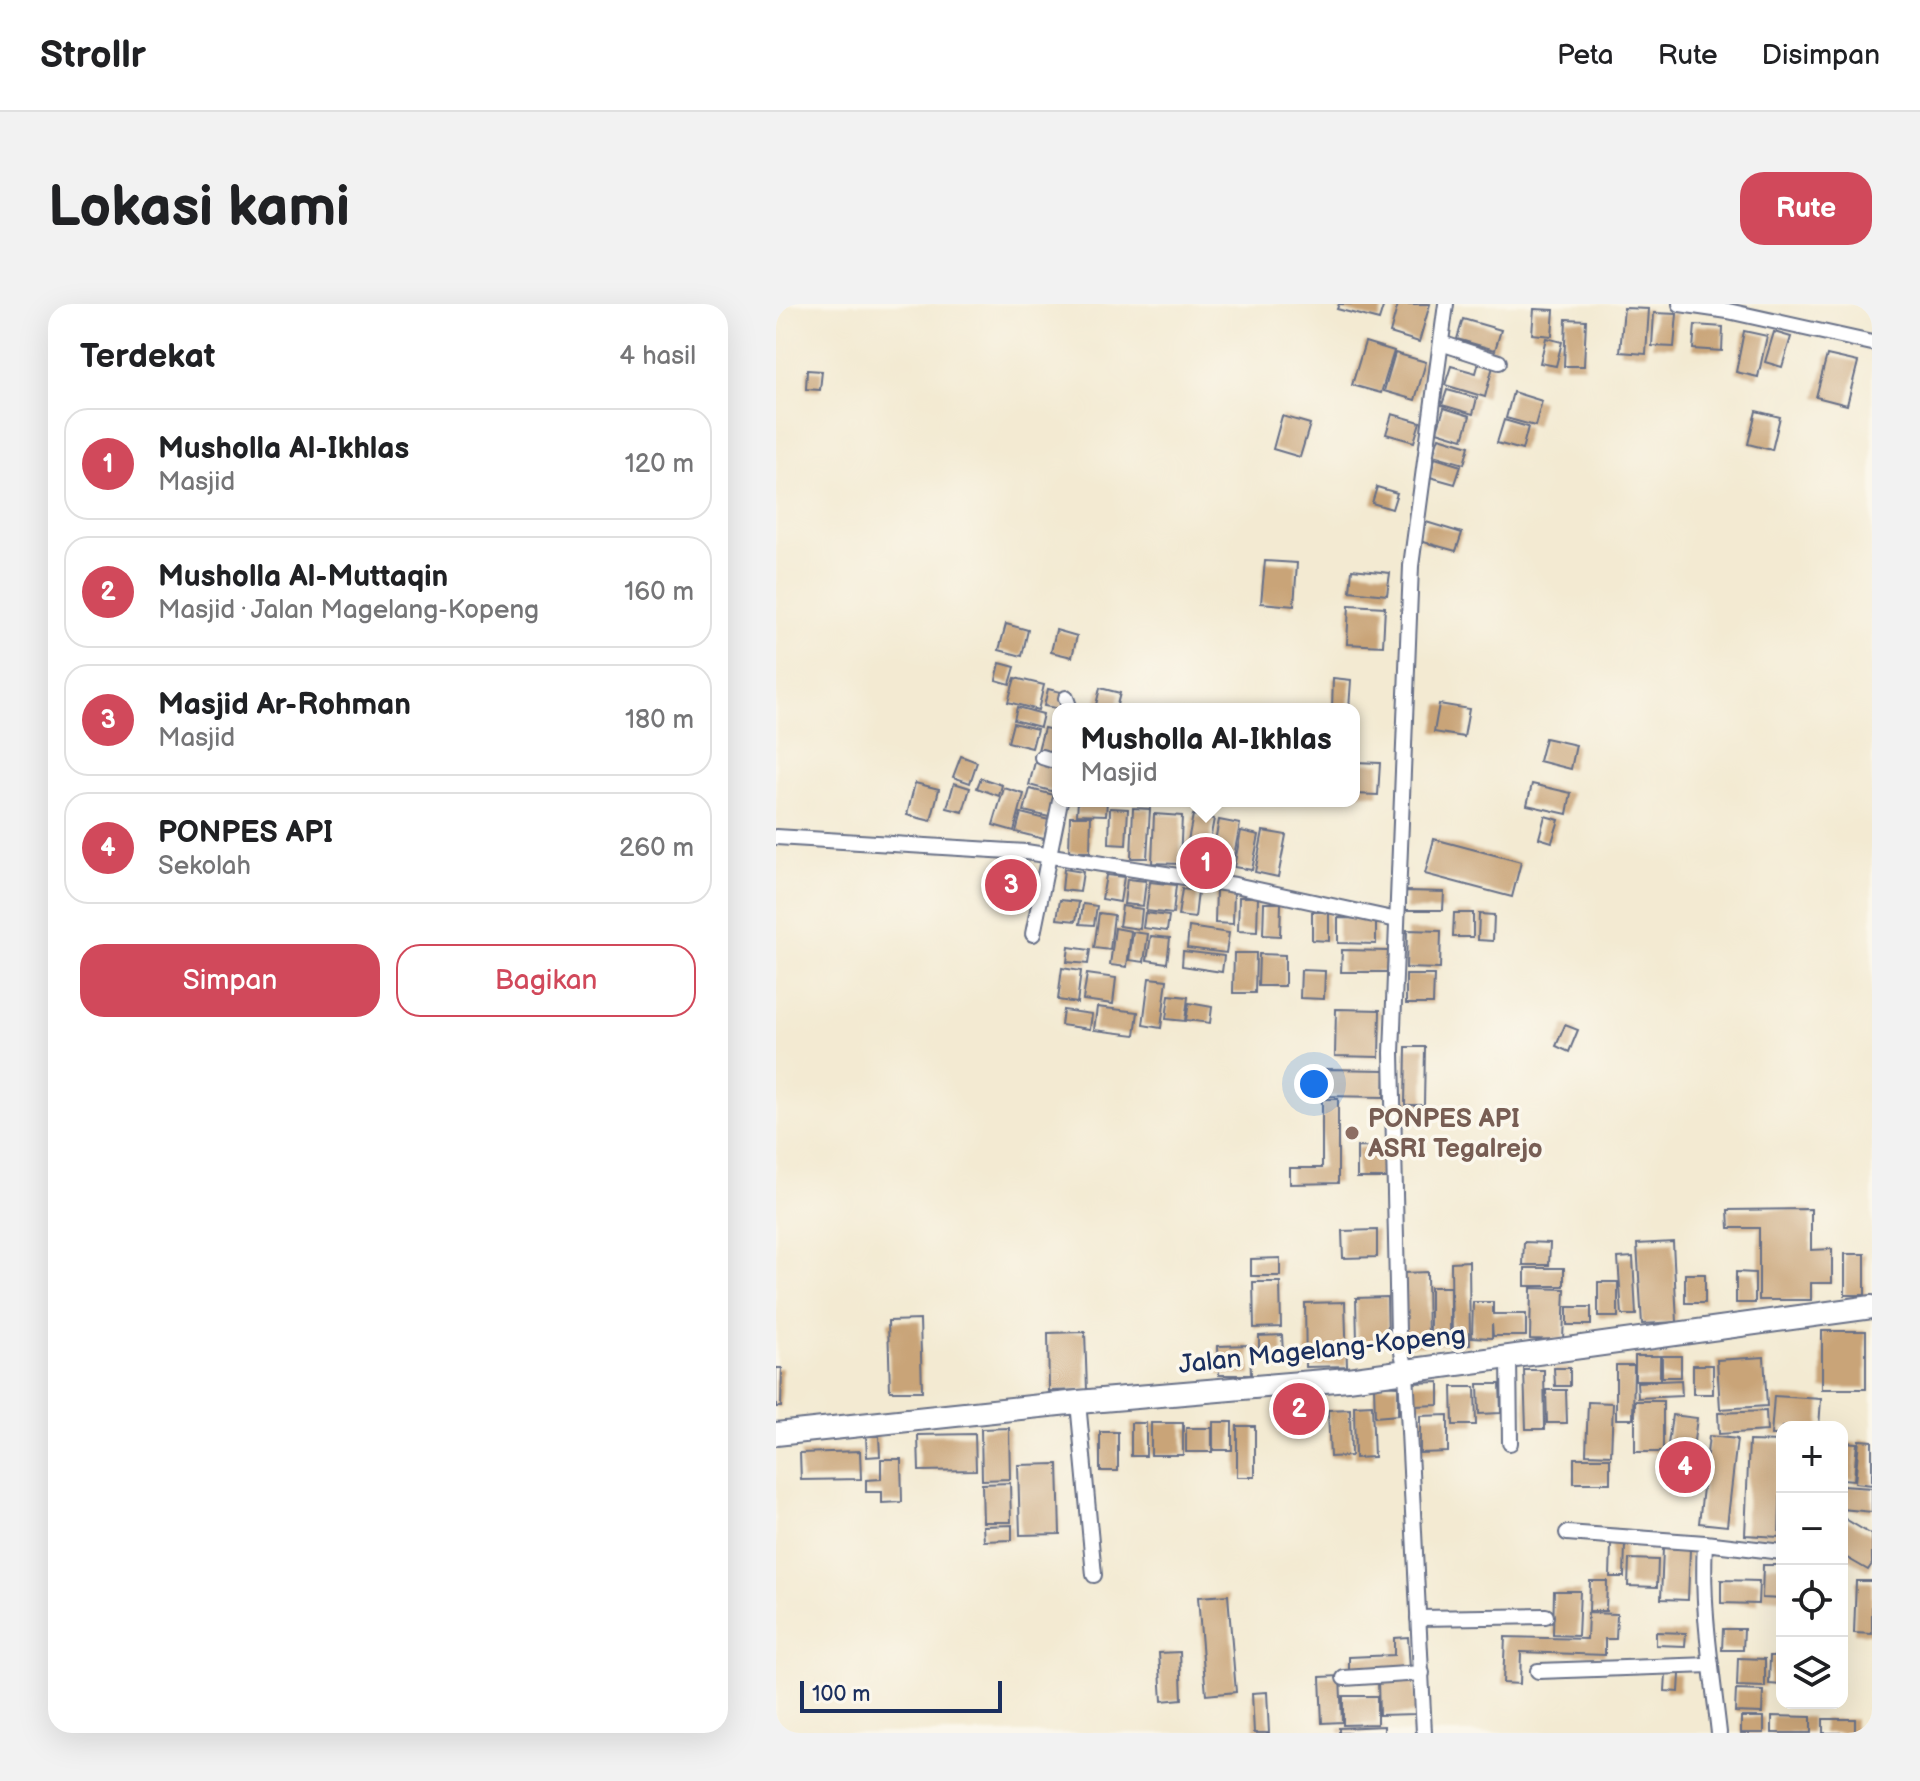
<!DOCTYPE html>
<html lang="id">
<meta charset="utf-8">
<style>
body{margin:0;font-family:"Balsamiq Sans",sans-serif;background:#f2f2f2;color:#202124}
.controls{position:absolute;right:24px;bottom:24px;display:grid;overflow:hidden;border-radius:16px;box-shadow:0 8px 32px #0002}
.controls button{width:72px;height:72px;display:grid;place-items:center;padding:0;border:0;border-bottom:2px solid #e0e0e0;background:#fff;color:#202124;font:40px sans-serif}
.scale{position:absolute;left:24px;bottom:20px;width:202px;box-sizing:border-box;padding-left:8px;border:4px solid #1b2f5e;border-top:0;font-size:22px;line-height:28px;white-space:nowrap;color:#1b2f5e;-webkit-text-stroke:6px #fbf7ec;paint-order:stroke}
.you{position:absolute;left:538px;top:780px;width:28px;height:28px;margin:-20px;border:6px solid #fff;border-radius:50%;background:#1a73e8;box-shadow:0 0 0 12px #1a73e833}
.badge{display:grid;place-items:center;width:52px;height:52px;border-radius:50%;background:#d1495b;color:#fff;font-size:26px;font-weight:700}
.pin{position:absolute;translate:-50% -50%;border:4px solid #fff;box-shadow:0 2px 8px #0006}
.popup{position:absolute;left:276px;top:399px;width:308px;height:104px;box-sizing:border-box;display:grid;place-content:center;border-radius:16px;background:#fff;filter:drop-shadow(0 2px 6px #0005);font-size:26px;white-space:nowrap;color:#757577}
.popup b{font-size:30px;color:#202124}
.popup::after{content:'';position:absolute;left:50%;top:100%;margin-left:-16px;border:16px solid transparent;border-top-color:#fff}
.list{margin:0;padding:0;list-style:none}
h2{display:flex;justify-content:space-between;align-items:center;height:104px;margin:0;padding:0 32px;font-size:34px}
h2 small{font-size:26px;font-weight:400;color:#757577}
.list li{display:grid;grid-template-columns:52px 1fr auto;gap:24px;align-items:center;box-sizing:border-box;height:112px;margin:0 16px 16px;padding:0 16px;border:2px solid #e0e0e0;border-radius:24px}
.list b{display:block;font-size:30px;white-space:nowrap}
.list p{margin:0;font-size:26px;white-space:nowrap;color:#757577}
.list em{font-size:26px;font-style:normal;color:#757577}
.actions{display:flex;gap:16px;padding:24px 32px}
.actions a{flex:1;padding:18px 0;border:2px solid #d1495b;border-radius:24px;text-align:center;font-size:28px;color:#d1495b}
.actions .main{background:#d1495b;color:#fff}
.icon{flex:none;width:44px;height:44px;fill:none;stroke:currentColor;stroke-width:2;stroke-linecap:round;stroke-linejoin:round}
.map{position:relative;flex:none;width:1096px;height:1429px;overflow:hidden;border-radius:24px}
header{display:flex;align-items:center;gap:48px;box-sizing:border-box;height:112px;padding:0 40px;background:#fff;border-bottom:2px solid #e0e0e0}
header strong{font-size:38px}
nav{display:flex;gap:44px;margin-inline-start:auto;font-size:28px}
.intro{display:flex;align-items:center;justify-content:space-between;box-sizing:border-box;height:192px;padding:0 48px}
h1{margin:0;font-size:56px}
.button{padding:20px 36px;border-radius:24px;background:#d1495b;color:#fff;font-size:28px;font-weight:700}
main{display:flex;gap:48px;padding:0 48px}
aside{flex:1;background:#fff;border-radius:24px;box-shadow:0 8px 32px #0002}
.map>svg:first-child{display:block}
.building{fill:#c9a478}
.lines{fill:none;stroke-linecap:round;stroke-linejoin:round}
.minor-casing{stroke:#677087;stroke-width:18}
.primary-casing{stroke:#677087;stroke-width:26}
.minor{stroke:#fff;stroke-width:14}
.primary{stroke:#fff;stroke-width:22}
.education-dot{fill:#8d6e63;stroke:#fbf7ec;stroke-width:3}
.labels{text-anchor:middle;stroke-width:7;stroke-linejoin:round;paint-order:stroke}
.education-label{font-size:26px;font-weight:bold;fill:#785e54;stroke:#fbf7ec;text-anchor:start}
.street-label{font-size:26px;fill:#1b2f5e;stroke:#fbf7ec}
</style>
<header>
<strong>Strollr</strong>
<nav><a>Peta</a><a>Rute</a><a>Disimpan</a></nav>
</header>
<div class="intro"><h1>Lokasi kami</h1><a class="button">Rute</a></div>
<main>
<aside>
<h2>Terdekat<small>4 hasil</small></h2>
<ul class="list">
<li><span class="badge">1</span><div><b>Musholla Al-Ikhlas</b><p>Masjid</p></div><em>120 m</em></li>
<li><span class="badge">2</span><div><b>Musholla Al-Muttaqin</b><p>Masjid · Jalan Magelang-Kopeng</p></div><em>160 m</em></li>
<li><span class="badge">3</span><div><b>Masjid Ar-Rohman</b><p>Masjid</p></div><em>180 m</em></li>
<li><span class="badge">4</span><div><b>PONPES API</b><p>Sekolah</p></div><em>260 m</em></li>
</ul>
<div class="actions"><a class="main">Simpan</a><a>Bagikan</a></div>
</aside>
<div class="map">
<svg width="1096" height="1429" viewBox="0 0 1096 1429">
<rect width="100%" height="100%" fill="#fbf7ec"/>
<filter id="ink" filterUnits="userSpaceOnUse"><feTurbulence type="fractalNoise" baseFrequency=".0125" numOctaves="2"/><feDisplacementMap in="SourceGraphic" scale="16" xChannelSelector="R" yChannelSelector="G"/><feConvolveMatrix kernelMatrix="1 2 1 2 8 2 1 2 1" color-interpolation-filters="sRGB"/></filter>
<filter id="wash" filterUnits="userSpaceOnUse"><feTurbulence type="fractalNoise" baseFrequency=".006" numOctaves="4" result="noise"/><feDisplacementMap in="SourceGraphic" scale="32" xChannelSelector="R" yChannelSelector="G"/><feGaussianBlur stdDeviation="1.8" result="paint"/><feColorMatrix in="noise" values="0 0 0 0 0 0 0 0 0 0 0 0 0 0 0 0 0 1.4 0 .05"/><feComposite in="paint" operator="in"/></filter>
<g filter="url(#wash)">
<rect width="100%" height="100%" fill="#f3ead2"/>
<g id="blocks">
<!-- building -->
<g class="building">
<polygon points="563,0 608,0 603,16 561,5"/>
<polygon points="622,0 654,0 643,38 614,29"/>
<polygon points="848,4 873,5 870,50 844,48"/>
<polygon points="758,5 778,6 776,32 756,30"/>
<polygon points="878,9 901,10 898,43 876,42"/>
<polygon points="687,15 725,26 719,46 681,35"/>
<polygon points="790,15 810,16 808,62 788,62"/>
<polygon points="919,21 947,23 946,47 917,45"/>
<polygon points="968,27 991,32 982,73 960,68"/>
<polygon points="998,28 1015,33 1006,63 989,58"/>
<polygon points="770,34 786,38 780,62 764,59"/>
<polygon points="589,38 618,47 605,89 576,81"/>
<polygon points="619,49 650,58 639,96 608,87"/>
<polygon points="1051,51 1082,58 1071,101 1040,93"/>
<polygon points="703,58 717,62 709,93 669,81 675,62 700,69"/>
<polygon points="31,66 46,67 44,86 30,85"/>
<polygon points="671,86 701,94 697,110 666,101"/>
<polygon points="737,88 766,97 759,122 730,114"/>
<polygon points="668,104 694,112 687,135 661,127"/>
<polygon points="980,107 1004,113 996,146 972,140"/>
<polygon points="616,110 644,118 638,138 610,130"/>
<polygon points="506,112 534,120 524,153 497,145"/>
<polygon points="728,116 752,123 746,146 721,139"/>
<polygon points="663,133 693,142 688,160 657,151"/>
<polygon points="659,154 685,162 679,180 654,173"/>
<polygon points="601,183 621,189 616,205 596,199"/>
<polygon points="650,218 686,229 680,247 644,237"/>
<polygon points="489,257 521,259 518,302 485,299"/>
<polygon points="576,265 614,269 611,291 574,287"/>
<polygon points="573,301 609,303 607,342 571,340"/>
<polygon points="230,320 252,326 246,352 223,346"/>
<polygon points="280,326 301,332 296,353 275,348"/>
<polygon points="224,359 239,363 234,380 220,376"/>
<polygon points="239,374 268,381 262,406 232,398"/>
<polygon points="557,374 575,376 573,405 556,405"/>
<polygon points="324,384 344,389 340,405 319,405"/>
<polygon points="272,385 289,389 285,405 268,402"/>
<polygon points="663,400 693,405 688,433 658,428"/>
<polygon points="241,403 267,410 264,423 238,416"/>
<polygon points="237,419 261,425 256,444 232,438"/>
<polygon points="268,424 282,427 282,451 262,446"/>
<polygon points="769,434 800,441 795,465 763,457"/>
<polygon points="185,452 201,458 194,479 177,473"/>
<polygon points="259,458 282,464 279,488 253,481"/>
<polygon points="578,458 604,459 602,491 578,490"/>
<polygon points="205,474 226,481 223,492 201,484"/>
<polygon points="139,479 163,485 155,517 131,511"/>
<polygon points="178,479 194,484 187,508 171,504"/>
<polygon points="756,480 795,489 791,510 751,501"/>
<polygon points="228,484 248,490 238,527 217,521"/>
<polygon points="254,485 278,491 273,513 248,507"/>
<polygon points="302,497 331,497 330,511 301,510"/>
<polygon points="334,504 352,505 350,541 333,540"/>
<polygon points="357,504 374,505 371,554 355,554"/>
<polygon points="245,509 273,516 268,535 240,528"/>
<polygon points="378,510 406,512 404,560 376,559"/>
<polygon points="417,511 438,515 432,546 411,542"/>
<polygon points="294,512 315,512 314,548 293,548"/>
<polygon points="769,512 783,516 776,538 763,534"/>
<polygon points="443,516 464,520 458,552 437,548"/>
<polygon points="465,527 483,531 476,566 458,563"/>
<polygon points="487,527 510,531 502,573 479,568"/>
<polygon points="658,535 745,558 736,593 649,570"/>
<polygon points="416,545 446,558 439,574 409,561"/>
<polygon points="219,565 251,578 244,594 212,581"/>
<polygon points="288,565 307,568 304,588 286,586"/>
<polygon points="330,571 348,573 344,598 326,595"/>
<polygon points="351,575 370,577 367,602 348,600"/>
<polygon points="374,578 400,581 397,610 370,607"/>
<polygon points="406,585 422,587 419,614 402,612"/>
<polygon points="440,585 458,585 457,620 439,619"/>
<polygon points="630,587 668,588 667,606 630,606"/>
<polygon points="463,593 482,593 481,628 462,627"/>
<polygon points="284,596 303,598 300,617 281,615"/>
<polygon points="488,599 505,599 504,632 487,631"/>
<polygon points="307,600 321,602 318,621 304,620"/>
<polygon points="346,602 366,605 364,625 343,622"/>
<polygon points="536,608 553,608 553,637 536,636"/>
<polygon points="323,609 338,611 334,646 318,644"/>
<polygon points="369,609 393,612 391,627 367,624"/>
<polygon points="678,609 697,609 697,633 677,633"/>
<polygon points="703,610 718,611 717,637 702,636"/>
<polygon points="562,614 600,615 600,640 562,639"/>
<polygon points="413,623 453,629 450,649 411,644"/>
<polygon points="339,624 355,627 351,663 334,661"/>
<polygon points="631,626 665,627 664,665 630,664"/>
<polygon points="357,628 372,630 368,658 353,656"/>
<polygon points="375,632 394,634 391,659 371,656"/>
<polygon points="293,643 314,646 312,660 291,658"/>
<polygon points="566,646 612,647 611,668 565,668"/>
<polygon points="407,647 448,652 446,668 406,662"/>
<polygon points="458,649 480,649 479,689 457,689"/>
<polygon points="483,650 509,651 509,682 482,682"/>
<polygon points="286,664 305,667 301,699 282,696"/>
<polygon points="525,666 549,667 548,695 524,694"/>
<polygon points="311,670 340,674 337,700 307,696"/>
<polygon points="630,671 658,671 657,700 630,700"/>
<polygon points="373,674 391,676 385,724 367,721"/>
<polygon points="393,691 412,693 409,717 390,715"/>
<polygon points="413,699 436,703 434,719 410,716"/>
<polygon points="321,703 362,708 359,731 318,726"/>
<polygon points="560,705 604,706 603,753 559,752"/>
<polygon points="287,706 316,710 314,725 285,721"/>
<polygon points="789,721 802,726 793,748 780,742"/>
<polygon points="630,743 649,743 648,801 629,801"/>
<polygon points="549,765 609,766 608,793 548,792"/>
<polygon points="546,795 562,795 562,879 514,880 514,864 546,864"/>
<polygon points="581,843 614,844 613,874 581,874"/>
<polygon points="1035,905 1035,946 1056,945 1056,979 1035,979 1035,996 983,996 983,924 953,924 952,906"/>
<polygon points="601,926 601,953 567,954 566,927"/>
<polygon points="748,938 774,939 773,961 747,961"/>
<polygon points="897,938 901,1018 866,1020 861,940"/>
<rect x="1069" y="950" width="20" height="41"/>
<polygon points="857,953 860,1011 846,1011 842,954"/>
<polygon points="504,954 504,972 475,972 475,955"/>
<polygon points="693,957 694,1041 676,1041 675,958"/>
<rect x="749" y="964" width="39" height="18"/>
<polygon points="651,968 652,1041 629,1042 627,969"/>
<polygon points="960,968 979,969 979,999 960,999"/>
<rect x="909" y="970" width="20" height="29"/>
<polygon points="477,978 504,978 505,1023 478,1024"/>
<rect x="822" y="978" width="20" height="35"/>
<rect x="654" y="983" width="20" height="57"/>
<polygon points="755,984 789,985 787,1036 754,1035"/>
<polygon points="611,993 612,1036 581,1037 580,994"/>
<polygon points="569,998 571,1062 530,1063 529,999"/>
<polygon points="697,998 717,998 717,1010 750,1010 750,1032 717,1032 716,1020 716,1034 696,1033"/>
<rect x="791" y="1003" width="24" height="18"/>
<polygon points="144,1016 146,1087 114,1087 112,1017"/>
<rect x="1046" y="1027" width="44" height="58"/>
<polygon points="309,1028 311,1086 273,1087 272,1029"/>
<polygon points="506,1031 507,1049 483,1050 483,1032"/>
<polygon points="474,1041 475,1071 443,1071 442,1042"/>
<rect x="859" y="1052" width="25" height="24"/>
<rect x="886" y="1052" width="19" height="21"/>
<polygon points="988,1053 991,1102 944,1105 941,1056"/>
<polygon points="840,1061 858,1061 857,1115 840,1115"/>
<rect x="917" y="1061" width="20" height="29"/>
<polygon points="0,1064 6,1064 5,1103 0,1103"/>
<polygon points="778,1064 794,1064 794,1082 779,1082"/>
<polygon points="748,1066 768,1066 769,1125 750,1125"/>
<polygon points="905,1076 906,1092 862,1094 861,1078"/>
<polygon points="663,1078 663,1101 638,1102 637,1079"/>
<polygon points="702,1080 724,1080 725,1109 703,1110"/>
<polygon points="598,1081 622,1082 622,1111 599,1113"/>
<polygon points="676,1083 699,1083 700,1121 677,1121"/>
<polygon points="770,1086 790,1086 791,1119 771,1119"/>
<polygon points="998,1092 1045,1095 1043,1123 1006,1123 1006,1131 995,1131"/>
<polygon points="519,1096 548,1108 541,1123 512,1111"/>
<rect x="859" y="1097" width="28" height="51"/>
<polygon points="812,1098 837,1099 835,1151 810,1150"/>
<polygon points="596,1101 598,1153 579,1154 578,1102"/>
<polygon points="574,1105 575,1152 554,1153 552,1106"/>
<polygon points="990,1107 991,1127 943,1130 942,1109"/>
<polygon points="672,1111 672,1148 644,1149 644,1112"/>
<polygon points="896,1111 921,1114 916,1152 891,1148"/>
<rect x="437" y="1118" width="19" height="28"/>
<rect x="355" y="1119" width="15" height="33"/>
<rect x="375" y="1119" width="32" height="32"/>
<rect x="461" y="1122" width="18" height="51"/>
<polygon points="233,1124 234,1175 206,1176 205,1125"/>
<rect x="410" y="1124" width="26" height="24"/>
<rect x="324" y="1128" width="18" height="39"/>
<polygon points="199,1130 200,1166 143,1167 142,1131"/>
<polygon points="90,1132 103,1132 104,1152 91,1153"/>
<polygon points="933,1132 961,1135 951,1222 923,1219"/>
<polygon points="1083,1136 1096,1137 1096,1181 1079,1179"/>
<polygon points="973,1137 1006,1138 1003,1233 969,1231"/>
<polygon points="1066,1138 1081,1139 1078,1176 1066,1175"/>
<polygon points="84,1147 85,1175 25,1176 24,1149"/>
<rect x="798" y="1154" width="36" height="25"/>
<polygon points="105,1155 125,1155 126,1198 106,1199 106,1188 90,1188 90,1176 105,1175"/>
<polygon points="282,1160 284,1230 244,1231 242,1161"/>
<polygon points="234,1179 235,1218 207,1218 206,1180"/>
<polygon points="1066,1182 1096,1184 1096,1208 1066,1205"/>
<polygon points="1066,1213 1096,1231 1096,1260 1092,1266 1066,1251"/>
<polygon points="236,1221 236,1236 208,1237 207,1222"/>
<polygon points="835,1240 849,1240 848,1273 834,1273"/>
<polygon points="887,1244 914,1245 912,1296 885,1295"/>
<polygon points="853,1255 882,1256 881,1283 852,1282"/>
<polygon points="987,1261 1006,1261 1006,1295 986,1294"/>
<polygon points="945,1276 983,1277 982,1300 945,1299"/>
<polygon points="814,1277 831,1277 830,1307 813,1307"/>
<polygon points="1080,1277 1096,1277 1096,1330 1078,1329"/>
<polygon points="778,1287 804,1287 802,1332 777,1331"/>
<polygon points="452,1291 460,1388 430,1391 422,1293"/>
<polygon points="812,1309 841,1310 840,1335 829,1335 829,1351 745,1348 744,1380 727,1379 729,1333 811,1335"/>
<polygon points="947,1325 968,1325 967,1346 946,1346"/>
<polygon points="880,1328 910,1329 909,1342 880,1341"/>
<polygon points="632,1333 634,1365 573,1367 573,1353 618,1351 618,1334"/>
<polygon points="404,1348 406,1395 386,1397 383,1349"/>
<polygon points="994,1352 1006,1352 1006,1381 993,1380"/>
<polygon points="962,1354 989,1355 989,1383 961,1382"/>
<polygon points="890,1369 904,1370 903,1388 889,1387"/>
<polygon points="564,1372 566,1418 546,1419 544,1373"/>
<polygon points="638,1376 640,1410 603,1411 602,1378"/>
<polygon points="960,1386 987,1387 986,1409 959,1408"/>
<polygon points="491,1388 493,1429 478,1429 476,1389"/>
<polygon points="567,1392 601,1392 601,1420 567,1421"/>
<polygon points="996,1412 1035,1413 1035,1429 996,1429"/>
<rect x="965" y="1413" width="23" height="16"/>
<rect x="1047" y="1415" width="32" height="14"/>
<polygon points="608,1422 608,1429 563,1429 563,1424"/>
</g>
</g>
</g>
<g filter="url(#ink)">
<use href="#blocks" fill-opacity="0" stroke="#677087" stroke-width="2"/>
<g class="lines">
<!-- minor casing -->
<g class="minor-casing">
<g id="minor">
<polyline points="904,0 952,7 1096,39"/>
<polyline points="665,39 723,58"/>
<polyline points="290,394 294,405"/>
<polyline points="266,453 282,458"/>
<polyline points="0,533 250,548 459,581 621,616"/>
<polyline points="257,630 284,497"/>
<polyline points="733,1052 734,1139"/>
<polyline points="302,1098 318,1271"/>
<path d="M791,1229L929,1239C925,1303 936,1366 943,1429"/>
<polyline points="929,1239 1006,1248"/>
<polyline points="642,1314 770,1312"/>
<polyline points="762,1367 935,1361"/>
<polyline points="568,1374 646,1369"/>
<polyline points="648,1429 630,1067 622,1029 616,749 635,262 670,0"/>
</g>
</g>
<!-- primary casing -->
<g class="primary-casing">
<polyline id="primary" points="0,1130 302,1098 572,1075 1096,1003"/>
</g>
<!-- minor -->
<use href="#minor" class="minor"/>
<!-- primary -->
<use href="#primary" class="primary"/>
</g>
</g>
<!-- markers -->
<circle class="education-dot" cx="576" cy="829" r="8"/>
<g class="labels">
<!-- education labels -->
<g class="education-label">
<text x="592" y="823">PONPES API<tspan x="592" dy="30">ASRI Tegalrejo</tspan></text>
</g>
<!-- street labels -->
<g class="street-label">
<text transform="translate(546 1045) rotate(-6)" y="9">Jalan Magelang-Kopeng</text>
</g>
</g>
</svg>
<div class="controls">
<button>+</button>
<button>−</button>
<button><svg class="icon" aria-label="locate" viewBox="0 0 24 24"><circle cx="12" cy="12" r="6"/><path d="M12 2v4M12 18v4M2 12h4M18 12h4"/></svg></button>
<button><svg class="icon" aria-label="layers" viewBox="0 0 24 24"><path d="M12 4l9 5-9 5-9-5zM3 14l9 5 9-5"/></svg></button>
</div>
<div class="scale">100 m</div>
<div class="you"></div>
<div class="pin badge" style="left:430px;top:559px">1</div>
<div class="popup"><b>Musholla Al-Ikhlas</b>Masjid</div>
<div class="pin badge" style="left:523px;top:1105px">2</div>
<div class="pin badge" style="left:235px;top:581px">3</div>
<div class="pin badge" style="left:909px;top:1163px">4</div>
</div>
</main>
